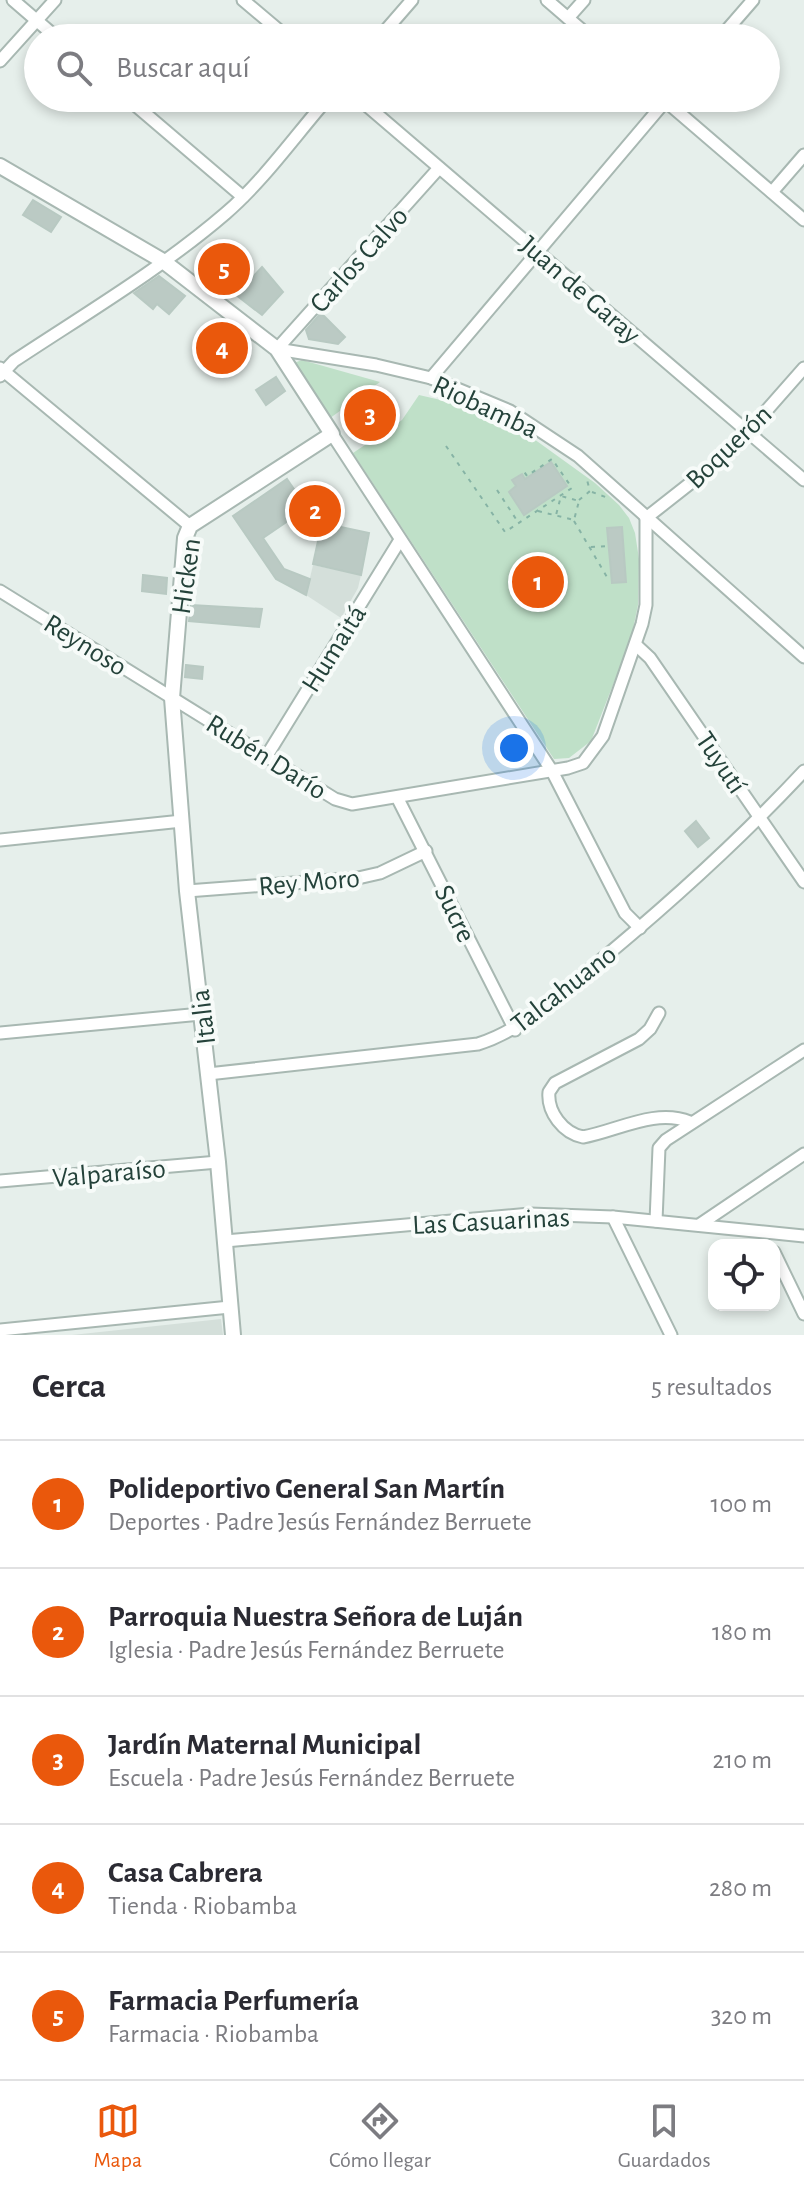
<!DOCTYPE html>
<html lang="es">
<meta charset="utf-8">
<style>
body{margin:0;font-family:"Alegreya Sans",sans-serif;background:#f7f7f7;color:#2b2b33}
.controls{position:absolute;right:24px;bottom:24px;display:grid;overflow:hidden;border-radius:16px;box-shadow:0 4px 12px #0003}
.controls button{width:72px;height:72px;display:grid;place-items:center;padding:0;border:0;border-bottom:2px solid #e1e1e2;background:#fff;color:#2b2b33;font:40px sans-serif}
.you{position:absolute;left:514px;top:748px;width:28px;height:28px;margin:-20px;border:6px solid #fff;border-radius:50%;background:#1a73e8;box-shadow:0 0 0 12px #1a73e833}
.badge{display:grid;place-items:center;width:52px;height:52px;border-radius:50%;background:#ea580c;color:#fff;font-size:26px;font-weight:700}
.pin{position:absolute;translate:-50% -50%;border:4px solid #fff;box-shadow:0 2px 8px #0006}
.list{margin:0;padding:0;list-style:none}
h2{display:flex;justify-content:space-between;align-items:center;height:104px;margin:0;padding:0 32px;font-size:34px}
h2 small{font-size:26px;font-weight:400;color:#7c7c81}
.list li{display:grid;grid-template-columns:52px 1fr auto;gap:24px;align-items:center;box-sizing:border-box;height:128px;padding:0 32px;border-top:2px solid #e1e1e2}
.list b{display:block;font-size:30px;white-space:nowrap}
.list p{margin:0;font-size:26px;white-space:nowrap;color:#7c7c81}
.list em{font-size:26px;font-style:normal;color:#7c7c81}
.icon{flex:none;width:44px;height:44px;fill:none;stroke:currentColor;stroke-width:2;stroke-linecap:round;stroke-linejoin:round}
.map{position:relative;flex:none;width:804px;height:1335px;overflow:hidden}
.search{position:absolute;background:#fff;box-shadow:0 4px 12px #0003;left:24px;right:24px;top:24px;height:88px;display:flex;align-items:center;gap:20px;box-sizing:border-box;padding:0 28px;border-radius:44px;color:#7c7c81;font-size:30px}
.sheet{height:744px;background:#fff}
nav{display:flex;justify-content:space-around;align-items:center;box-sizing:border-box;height:112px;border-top:2px solid #e1e1e2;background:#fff;font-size:22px;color:#7c7c81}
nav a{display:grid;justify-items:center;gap:4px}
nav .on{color:#ea580c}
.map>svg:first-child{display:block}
.built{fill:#d4dfda}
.green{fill:#bfe0c8}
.building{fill:#bbcac4;stroke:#b8c9c2;stroke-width:2}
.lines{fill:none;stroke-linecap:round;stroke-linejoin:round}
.minor-casing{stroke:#a8b8b2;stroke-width:15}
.tertiary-casing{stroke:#a8b8b2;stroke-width:18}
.path{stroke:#86b3a5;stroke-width:2;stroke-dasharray:4 6;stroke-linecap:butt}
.minor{stroke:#fff;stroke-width:11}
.tertiary{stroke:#fff;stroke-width:14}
.labels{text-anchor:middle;stroke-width:8;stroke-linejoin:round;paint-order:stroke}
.street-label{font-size:28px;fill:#24423a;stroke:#f7fbf9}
</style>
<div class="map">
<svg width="804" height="1335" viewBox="0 0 804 1335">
<rect width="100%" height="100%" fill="#e6efeb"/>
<!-- built -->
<g class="built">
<polygon points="382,390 397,412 358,440 342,418"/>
<polygon points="313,565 361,575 358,588 341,618 306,595"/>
<polygon points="221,1319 223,1335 72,1335"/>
</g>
<!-- green -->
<g class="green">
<polygon points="302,360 380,382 326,421 294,363"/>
<polygon points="419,395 471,407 527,434 595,483 619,505 629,518 635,533 639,559 638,605 631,639 591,741 569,758 554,759 353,453 402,420"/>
</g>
<!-- building -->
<g class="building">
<polygon points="33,200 61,217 51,232 23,215"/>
<polygon points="227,254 238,264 221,283 210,274"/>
<polygon points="262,267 283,292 262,315 236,295"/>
<polygon points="159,276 185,296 169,314 157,304 153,309 134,293"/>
<polygon points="321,313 345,337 338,344 309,339 306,330"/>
<polygon points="227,329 239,339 216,367 204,357"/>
<polygon points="276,377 285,391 266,405 256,390"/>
<polygon points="551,462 567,486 524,515 509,492 516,486 512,480 522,474 525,479"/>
<polygon points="287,479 307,508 263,538 284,569 310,579 306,595 276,579 233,516"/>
<polygon points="322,523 369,533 361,575 313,564"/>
<polygon points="622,527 626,582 612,583 607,528"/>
<polygon points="143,575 167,578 166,594 142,591"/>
<polygon points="191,605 262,609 259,627 189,621"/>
<polygon points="186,665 203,667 202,679 185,677"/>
<polygon points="696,821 709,838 698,847 685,831"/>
</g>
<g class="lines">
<!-- minor casing -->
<g class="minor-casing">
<g id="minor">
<polyline points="13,0 57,38"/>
<polyline points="243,0 288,38"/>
<polyline points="547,0 591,38"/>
<polyline points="568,18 584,0"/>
<polyline points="379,38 412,0"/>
<polyline points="720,38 753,0"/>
<polyline points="0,61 55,0"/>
<polyline points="127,98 243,197"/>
<polyline points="358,98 804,480"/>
<polyline points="662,98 804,220"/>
<polyline points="772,192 804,155"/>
<polyline points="277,349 376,365 431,378 510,411 578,456 804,657"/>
<polyline points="277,349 439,168"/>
<polyline points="0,368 190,526"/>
<path d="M0,376L14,361C85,314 161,269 226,213C264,180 295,136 328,98"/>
<polyline points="431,378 668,98"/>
<polyline points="332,434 552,771 625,913 640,928"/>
<polyline points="646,518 730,452 804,368"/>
<polyline points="0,591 335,799 352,804 568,768 583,763 603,736 642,624 646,605 646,518"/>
<polyline points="636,645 650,658 804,882"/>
<polyline points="266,757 400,540"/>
<polyline points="397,797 515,1030"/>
<polyline points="0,840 182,821"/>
<polyline points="187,891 358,878 380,873 426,851"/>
<path d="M659,1013L650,1029L639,1039L555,1083L549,1092C547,1112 563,1133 583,1137C617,1131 655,1108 690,1122"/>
<polyline points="0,1033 201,1014"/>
<path d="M208,1074L478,1044C520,1031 550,1001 584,974C661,911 736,844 804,771"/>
<polyline points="0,1181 218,1162"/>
<polyline points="613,1217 671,1335"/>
<polyline points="656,1221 659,1148 666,1140 804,1050"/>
<polyline points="699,1225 804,1154"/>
<polyline points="225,1241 530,1214 613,1217 804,1236"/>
<polyline points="774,1252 804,1314"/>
<polyline points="0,1330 230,1307"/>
</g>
</g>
<!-- tertiary casing -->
<g class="tertiary-casing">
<polyline id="tertiary" points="0,166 163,261 277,349 332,434 190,526 185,538 172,698 187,891 218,1162 233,1335"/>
</g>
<!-- path -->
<g class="path">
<polyline points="446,446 505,532 572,488 552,459 527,476 523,470"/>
<polyline points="497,490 518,522"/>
<polyline points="592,492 608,498"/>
<polyline points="579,500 590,491 587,480"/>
<polyline points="538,511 574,520 579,501 561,496 556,515"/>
<polyline points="574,521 607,577"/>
<polyline points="591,547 608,546"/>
</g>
<!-- minor -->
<use href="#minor" class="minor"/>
<!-- tertiary -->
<use href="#tertiary" class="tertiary"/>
</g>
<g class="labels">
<!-- street labels -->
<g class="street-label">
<text transform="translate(358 259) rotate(-48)" y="10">Carlos Calvo</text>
<text transform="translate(581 289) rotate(41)" y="10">Juan de Garay</text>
<text transform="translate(486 406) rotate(25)" y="10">Riobamba</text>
<text transform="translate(728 446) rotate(-44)" y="10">Boquerón</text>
<text transform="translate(185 576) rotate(-82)" y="10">Hicken</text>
<text transform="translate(86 644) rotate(32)" y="10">Reynoso</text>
<text transform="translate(333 648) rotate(-58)" y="10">Humaitá</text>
<text transform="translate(267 756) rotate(32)" y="10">Rubén Darío</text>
<text transform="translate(722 762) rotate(56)" y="10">Tuyutí</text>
<text transform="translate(309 881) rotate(-5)" y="10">Rey Moro</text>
<text transform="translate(456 913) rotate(64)" y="10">Sucre</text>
<text transform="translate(563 988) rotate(-38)" y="10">Talcahuano</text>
<text transform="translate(202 1017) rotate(-97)" y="10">Italia</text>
<text transform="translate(109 1172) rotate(-5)" y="10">Valparaíso</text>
<text transform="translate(491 1220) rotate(-3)" y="10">Las Casuarinas</text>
</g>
</g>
</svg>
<div class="controls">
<button><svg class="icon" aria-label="locate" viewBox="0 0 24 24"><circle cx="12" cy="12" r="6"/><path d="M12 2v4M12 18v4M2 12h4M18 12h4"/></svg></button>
</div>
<div class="you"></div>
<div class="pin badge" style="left:538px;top:582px">1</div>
<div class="pin badge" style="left:315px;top:511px">2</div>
<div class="pin badge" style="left:370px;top:415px">3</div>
<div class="pin badge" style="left:222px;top:348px">4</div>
<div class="pin badge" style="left:224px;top:269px">5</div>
<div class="search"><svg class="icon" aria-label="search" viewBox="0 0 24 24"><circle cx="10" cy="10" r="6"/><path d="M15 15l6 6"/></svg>Buscar aquí</div>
</div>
<section class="sheet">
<h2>Cerca<small>5 resultados</small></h2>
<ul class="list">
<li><span class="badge">1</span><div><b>Polideportivo General San Martín</b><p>Deportes · Padre Jesús Fernández Berruete</p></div><em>100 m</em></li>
<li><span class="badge">2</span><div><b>Parroquia Nuestra Señora de Luján</b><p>Iglesia · Padre Jesús Fernández Berruete</p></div><em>180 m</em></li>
<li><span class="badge">3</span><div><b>Jardín Maternal Municipal</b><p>Escuela · Padre Jesús Fernández Berruete</p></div><em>210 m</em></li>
<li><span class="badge">4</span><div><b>Casa Cabrera</b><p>Tienda · Riobamba</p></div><em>280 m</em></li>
<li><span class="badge">5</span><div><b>Farmacia Perfumería</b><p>Farmacia · Riobamba</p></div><em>320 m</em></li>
</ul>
</section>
<nav>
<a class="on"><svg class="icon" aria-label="map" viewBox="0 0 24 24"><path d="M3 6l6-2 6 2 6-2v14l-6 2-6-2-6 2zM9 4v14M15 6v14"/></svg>Mapa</a>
<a><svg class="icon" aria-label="directions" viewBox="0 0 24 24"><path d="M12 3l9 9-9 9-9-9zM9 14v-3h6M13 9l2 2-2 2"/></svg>Cómo llegar</a>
<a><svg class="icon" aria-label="saved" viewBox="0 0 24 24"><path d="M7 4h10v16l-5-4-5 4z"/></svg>Guardados</a>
</nav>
